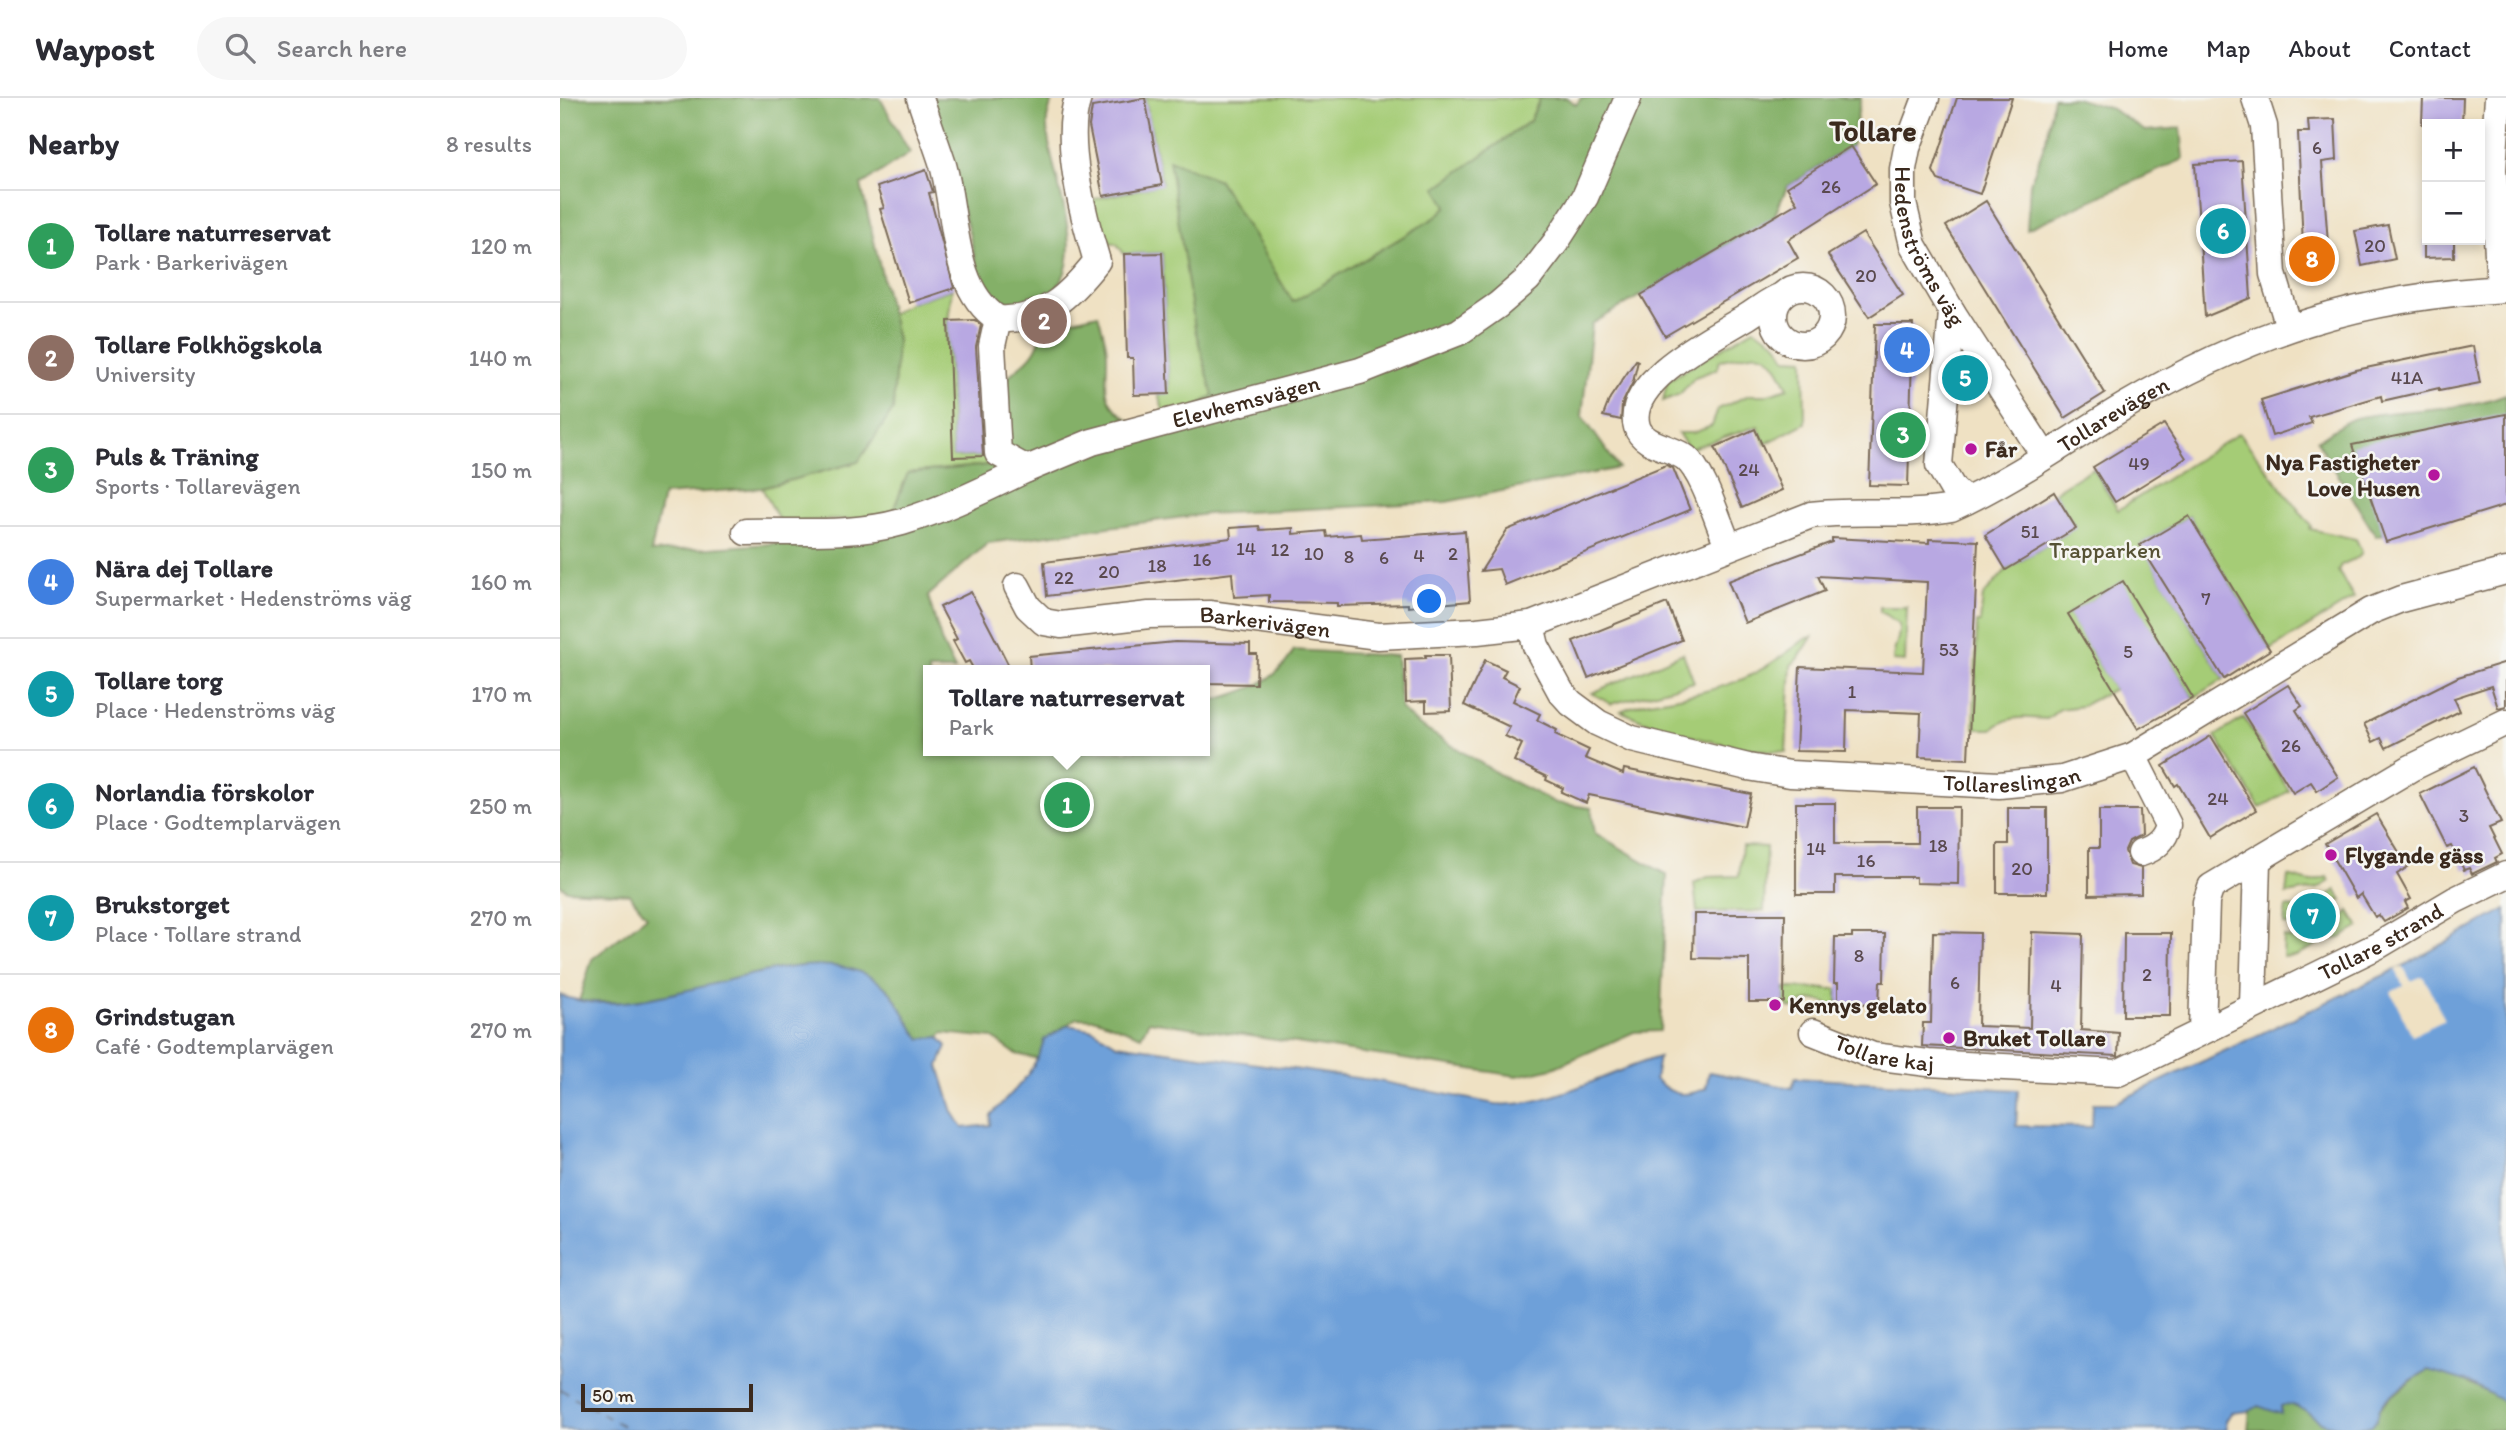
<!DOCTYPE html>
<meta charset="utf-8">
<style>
body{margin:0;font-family:Itim,sans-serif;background:#f7f7f7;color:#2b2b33}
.controls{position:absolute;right:21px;top:21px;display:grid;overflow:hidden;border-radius:0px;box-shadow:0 4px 10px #0003}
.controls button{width:63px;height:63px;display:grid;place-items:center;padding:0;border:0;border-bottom:2px solid #e1e1e2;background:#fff;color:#2b2b33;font:35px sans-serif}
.scale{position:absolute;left:21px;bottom:18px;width:172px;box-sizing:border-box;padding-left:7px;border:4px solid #3b2a1e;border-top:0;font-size:19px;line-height:24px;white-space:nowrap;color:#3b2a1e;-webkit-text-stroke:5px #f6f6f2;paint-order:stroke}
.you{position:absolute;left:870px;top:504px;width:24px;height:24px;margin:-18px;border:5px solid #fff;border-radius:50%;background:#1a73e8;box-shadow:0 0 0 10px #1a73e833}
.badge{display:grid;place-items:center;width:46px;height:46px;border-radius:50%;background:#b5179e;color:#fff;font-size:23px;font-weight:700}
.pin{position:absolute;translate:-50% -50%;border:4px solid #fff;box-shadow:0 2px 7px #0006}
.popup{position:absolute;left:363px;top:567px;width:287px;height:91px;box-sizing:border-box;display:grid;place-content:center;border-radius:0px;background:#fff;filter:drop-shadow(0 2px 5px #0005);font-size:23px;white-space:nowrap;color:#7c7c81}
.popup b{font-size:26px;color:#2b2b33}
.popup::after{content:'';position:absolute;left:50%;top:100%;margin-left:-14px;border:14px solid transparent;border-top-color:#fff}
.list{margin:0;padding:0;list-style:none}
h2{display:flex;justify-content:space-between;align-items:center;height:91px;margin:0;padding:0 28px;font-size:30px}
h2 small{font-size:23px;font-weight:400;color:#7c7c81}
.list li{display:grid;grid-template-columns:46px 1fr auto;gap:21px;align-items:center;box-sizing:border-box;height:112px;padding:0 28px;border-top:2px solid #e1e1e2}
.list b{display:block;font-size:26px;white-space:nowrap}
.list p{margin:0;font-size:23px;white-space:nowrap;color:#7c7c81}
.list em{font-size:23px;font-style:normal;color:#7c7c81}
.icon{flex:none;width:38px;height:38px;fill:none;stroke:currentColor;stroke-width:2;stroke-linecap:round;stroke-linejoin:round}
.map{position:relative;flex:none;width:1946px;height:1332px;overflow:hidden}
header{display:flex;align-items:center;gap:42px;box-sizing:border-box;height:98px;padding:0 35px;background:#fff;border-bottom:2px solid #e1e1e2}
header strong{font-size:33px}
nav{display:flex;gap:38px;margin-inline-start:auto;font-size:24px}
.search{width:490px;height:63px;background:#f7f7f7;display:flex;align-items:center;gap:18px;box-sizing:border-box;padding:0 24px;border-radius:38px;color:#7c7c81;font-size:26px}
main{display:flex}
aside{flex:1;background:#fff}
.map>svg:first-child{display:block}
.green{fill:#a5cc76;stroke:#707b4a;stroke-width:2}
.forest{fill:#84b067;stroke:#606d42;stroke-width:2}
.water{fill:#6ea0d9;stroke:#54657c;stroke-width:2}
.pier{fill:#efe1c3}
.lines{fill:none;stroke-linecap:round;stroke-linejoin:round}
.ferry{stroke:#4f5969;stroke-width:2;stroke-dasharray:9 7;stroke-linecap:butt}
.building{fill:#b8a8e2}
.minor-casing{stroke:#7a6a58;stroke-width:29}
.minor{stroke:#fff;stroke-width:26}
.poi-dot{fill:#b5179e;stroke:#f6f6f2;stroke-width:2.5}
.labels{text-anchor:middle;stroke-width:5;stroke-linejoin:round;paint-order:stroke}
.number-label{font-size:19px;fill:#5a4a4f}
.street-label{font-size:23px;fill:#3b2a1e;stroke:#f6f6f2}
.poi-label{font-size:23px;font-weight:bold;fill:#3b2a1e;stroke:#f6f6f2;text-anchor:start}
.park-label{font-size:23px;fill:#565234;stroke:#f6f6f2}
.district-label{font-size:30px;font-weight:bold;fill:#3b2a1e;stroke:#f6f6f2}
</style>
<header>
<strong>Waypost</strong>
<div class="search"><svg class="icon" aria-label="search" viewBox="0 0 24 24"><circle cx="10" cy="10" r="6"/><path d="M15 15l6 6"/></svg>Search here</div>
<nav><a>Home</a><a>Map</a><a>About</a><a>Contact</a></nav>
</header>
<main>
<aside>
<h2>Nearby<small>8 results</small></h2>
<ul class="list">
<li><span class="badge" style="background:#2e9e5b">1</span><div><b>Tollare naturreservat</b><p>Park · Barkerivägen</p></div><em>120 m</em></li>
<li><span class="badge" style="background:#8d6e63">2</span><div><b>Tollare Folkhögskola</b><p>University</p></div><em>140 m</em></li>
<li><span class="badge" style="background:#2e9e5b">3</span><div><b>Puls &amp; Träning</b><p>Sports · Tollarevägen</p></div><em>150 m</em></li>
<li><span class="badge" style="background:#3f7fe0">4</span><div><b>Nära dej Tollare</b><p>Supermarket · Hedenströms väg</p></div><em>160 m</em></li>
<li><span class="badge" style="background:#0f9aa8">5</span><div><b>Tollare torg</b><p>Place · Hedenströms väg</p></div><em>170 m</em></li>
<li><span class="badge" style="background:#0f9aa8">6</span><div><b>Norlandia förskolor</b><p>Place · Godtemplarvägen</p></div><em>250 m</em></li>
<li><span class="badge" style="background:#0f9aa8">7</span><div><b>Brukstorget</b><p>Place · Tollare strand</p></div><em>270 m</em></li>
<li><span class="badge" style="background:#e8710a">8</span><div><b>Grindstugan</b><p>Café · Godtemplarvägen</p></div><em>270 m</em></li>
</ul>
</aside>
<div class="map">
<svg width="1946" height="1332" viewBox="0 0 1946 1332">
<rect width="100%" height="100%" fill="#f6f6f2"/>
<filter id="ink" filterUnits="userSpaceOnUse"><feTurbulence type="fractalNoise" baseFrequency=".0143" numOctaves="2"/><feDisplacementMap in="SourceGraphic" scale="14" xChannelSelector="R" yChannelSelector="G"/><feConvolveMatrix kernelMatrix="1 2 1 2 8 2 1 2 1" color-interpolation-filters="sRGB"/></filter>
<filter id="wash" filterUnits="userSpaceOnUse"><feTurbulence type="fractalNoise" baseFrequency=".00686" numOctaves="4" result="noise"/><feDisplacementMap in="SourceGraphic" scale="28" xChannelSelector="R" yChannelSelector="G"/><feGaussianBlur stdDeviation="1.57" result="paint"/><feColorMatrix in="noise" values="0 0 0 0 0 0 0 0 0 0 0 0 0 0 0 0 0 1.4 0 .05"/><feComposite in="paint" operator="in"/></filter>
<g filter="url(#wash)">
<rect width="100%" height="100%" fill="#efe1c3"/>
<!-- green -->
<g class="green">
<polygon points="585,0 980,0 970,23 919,61 887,108 876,119 733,204 659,82 635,231 654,297 627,316 605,318 598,296 609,295 602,155 564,156 557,146 540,142 531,102 602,86"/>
<polygon points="392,191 388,223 393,359 428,358 427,367 348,375 330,420 220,424 202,390 298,364 337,242 331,216 349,205"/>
<path d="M1194,231L1216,244L1226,260L1244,261L1245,325L1205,346L1198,328L1129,351L1118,335H1133L1152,328L1158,311L1189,297H1205L1228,290C1208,244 1200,255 1160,262L1157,271L1135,279L1120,296L1103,303L1107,283Z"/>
<path d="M1679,335L1751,428L1750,431L1796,441L1802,454L1799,459L1781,467L1778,473L1794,500L1710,552L1629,418L1581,447L1664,581L1633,600L1562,484L1509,516L1554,591L1522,608L1500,611L1487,621C1465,620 1450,616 1432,631H1414L1417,524H1420L1423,498L1446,472L1515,430L1494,394L1533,370L1558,412Z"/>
<path d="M1320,509H1347L1345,564L1333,563C1333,549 1341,540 1339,526L1320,513Z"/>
<path d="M1252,539L1238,561L1231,567L1226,654C1173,651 1109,636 1061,613C1081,603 1102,603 1124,598C1181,586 1200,576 1245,541Z"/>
<polygon points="1123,555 1134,584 1051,606 1032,595"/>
<polygon points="1684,620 1729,693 1700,710 1655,638"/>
<polygon points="1182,748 1206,749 1204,813 1137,814 1134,785 1148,779 1179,778"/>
<polygon points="1728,778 1750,784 1767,779 1770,783 1757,791 1726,796"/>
<polygon points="1776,792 1782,802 1760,810 1737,828 1724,827 1726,809 1748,812"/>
<polygon points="1789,813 1799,829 1780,840 1765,842 1737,858 1723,859 1724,839 1742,843 1780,829 1780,823"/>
<path d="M1224,890L1277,891V905L1272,909C1259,898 1244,902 1231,911L1224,904Z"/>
</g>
<!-- forest -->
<g class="forest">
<path d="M0,0H320L350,55L301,87L337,242L333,312L298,364L202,390L103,397L91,454L326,438L330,420L348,375L440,366L596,338L653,297L635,231L609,62L659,82L733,204L876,119L887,108L876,90L970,23L980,0H1008L1016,7L1021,0H1050L1068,12L1074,0H1301L1291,48L1227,89L1214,119L1032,226L1022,318L1059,370L886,404L647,416L428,445L368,498L382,545L395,572H369V653H645V605C681,594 716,587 734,552L836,558L841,611L857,626L942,678L996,705L1031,710L1035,735L1107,777L1100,933L1074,934L993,970L957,978L589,923L581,938L537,921L517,920L484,942L479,961L456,956L433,940L383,935L379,939L361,941C347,927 342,906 328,892C274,838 157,889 94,901C70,905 43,905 19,903L32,861L87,818L69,796L7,792L0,787Z"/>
<path d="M368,0H493C491,7 488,14 487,21C484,74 548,181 470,207C463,210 451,209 443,209L421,188L408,130Z"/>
<polygon points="1493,0 1515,0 1552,11 1585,33 1621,30 1624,61 1467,131 1470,86 1486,42"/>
<path d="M538,216C541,228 546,241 547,254C548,292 537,301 574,326L458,358L445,352C444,338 437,301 442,290C452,266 472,269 481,238L500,225Z"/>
<path d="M1946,296V398L1816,438L1757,343C1770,335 1786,321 1800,319C1849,309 1898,315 1946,296Z"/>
<path d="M1868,1272L1889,1275L1943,1302L1946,1305V1332H1688L1690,1313L1698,1308L1721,1314V1307C1738,1302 1748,1317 1761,1323C1776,1331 1797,1329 1812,1327C1818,1320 1817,1312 1823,1307C1836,1294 1852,1282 1868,1272Z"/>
</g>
<!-- water -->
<path class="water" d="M1946,811V1305L1909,1284L1868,1272C1852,1281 1832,1294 1821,1308C1817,1315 1819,1322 1812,1327C1801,1332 1774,1329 1763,1325C1750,1318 1738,1302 1721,1308V1316L1698,1308L1690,1313L1671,1315L1666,1323L1667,1332H0V897C92,935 255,819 328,892C342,906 347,926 361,941L379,939L387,948L379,968L393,1014L403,1030L430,1027L431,1017C455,991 474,977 484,942L508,927L534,932L557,946L818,983L935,1006C985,1011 1050,973 1099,959L1095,981C1112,998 1125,1000 1146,990L1149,974L1232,990L1235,980L1458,992L1456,1028L1532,1029L1533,1005H1555L1843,868Z"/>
<!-- pier -->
<polygon class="pier" points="1843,868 1851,883 1863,878 1885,922 1852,937 1831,894 1843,888 1836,872"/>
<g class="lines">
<!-- ferry -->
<polyline class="ferry" points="0,1291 70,1332"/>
</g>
<g id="blocks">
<!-- building -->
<g class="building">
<polygon points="585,0 602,87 543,98 529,28 532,9"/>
<polygon points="1397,0 1452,0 1420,96 1378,82 1373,73"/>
<polygon points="1863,0 1903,0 1902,26 1862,26"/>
<polygon points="1775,21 1777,62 1762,64 1770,173 1737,176 1735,148 1743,148 1738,34 1749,34 1748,22"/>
<polygon points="1291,48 1316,86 1228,142 1238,160 1105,238 1081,197 1237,105 1227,89"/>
<polygon points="1682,63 1691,200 1645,219 1635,66"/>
<polygon points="366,72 373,94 369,95 394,190 349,205 320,111 324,110 317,89"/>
<polygon points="1426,103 1545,295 1505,320 1386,128"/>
<polygon points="1828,127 1835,161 1802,168 1795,133"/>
<polygon points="1303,135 1343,197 1309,219 1268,157"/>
<polygon points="1864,142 1894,142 1894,159 1864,160"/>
<polygon points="602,155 609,296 574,297 573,260 567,260 564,156"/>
<polygon points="415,222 421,227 416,249 423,358 393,359 388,223"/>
<polygon points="1315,226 1353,226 1348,388 1309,387"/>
<polygon points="1913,248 1920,285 1879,293 1879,290 1822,303 1821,298 1749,319 1752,325 1712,338 1701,302 1796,272"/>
<polygon points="1076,262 1078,263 1073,284 1062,306 1061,322 1043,318 1050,300"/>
<polygon points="1946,316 1946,407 1826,444 1792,347"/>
<polygon points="1604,326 1626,360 1555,404 1533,369"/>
<polygon points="1195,331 1222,392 1182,410 1155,349"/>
<polygon points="1106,367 1113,370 1130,412 945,487 939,471 921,473 947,432"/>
<polygon points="1494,394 1516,430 1446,472 1425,437"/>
<polygon points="1629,418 1710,552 1664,581 1580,447"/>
<polygon points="699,428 700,432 733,430 733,436 766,433 767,439 801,436 802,441 905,433 910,503 848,509 848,506 777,508 777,505 709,504 709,497 674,499 672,475 487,498 484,464 671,440 670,430"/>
<polygon points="1272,440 1369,445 1369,441 1418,443 1408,661 1359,659 1361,615 1287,612 1286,654 1236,653 1240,569 1363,574 1367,484 1258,478 1265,493 1185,525 1168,483 1272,444"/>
<polygon points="1563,483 1633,600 1578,631 1508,516"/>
<polygon points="411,494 440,550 451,572 414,572 409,563 405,565 393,543 397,541 380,509"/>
<polygon points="1107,505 1122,542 1028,580 1013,543"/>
<polygon points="615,544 690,546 690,556 697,556 696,586 645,585 645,572 470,572 469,558"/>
<polygon points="865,557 889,557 891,613 866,614 866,603 846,604 845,561 866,560"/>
<polygon points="925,562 946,572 942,579 960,588 953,603 980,616 977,622 997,632 995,636 1029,652 1025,660 1063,676 1064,671 1191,696 1184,729 1029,697 1026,705 1001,694 1003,690 986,682 987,679 954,663 962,646 945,638 950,629 904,607"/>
<polygon points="1946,564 1946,608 1938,610 1931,588 1894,600 1900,613 1826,650 1821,640 1813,644 1804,626 1898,579"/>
<polygon points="1728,587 1742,608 1736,612 1778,679 1757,693 1751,684 1733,695 1683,615"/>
<polygon points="1651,638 1696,712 1650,740 1618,686 1615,688 1603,668"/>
<polygon points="1914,669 1941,725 1929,730 1942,756 1935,760 1937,764 1912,776 1909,770 1904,772 1892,748 1887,750 1860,696"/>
<polygon points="1236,705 1275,705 1275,745 1357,745 1357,709 1399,709 1398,786 1356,785 1356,779 1275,779 1275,796 1236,796"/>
<polygon points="1448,710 1487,710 1487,795 1437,795 1437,746 1448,746"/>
<polygon points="1539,712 1580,712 1581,738 1569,744 1565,753 1570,767 1581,770 1581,796 1529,797 1529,750 1539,750"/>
<polygon points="1816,716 1848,769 1837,776 1851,801 1845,804 1848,810 1824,824 1819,817 1815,819 1801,796 1796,800 1765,746"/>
<polygon points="1134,816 1225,816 1224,904 1189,904 1189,861 1133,860"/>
<polygon points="1373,834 1420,835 1418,928 1470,930 1472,834 1523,836 1521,932 1559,935 1558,958 1362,948 1363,925 1371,925"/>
<polygon points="1564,835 1611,835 1610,918 1563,918"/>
<polygon points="1292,836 1325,836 1324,884 1320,884 1319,906 1278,905 1278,885 1274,885 1275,839 1292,839"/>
</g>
</g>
</g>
<g filter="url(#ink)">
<use href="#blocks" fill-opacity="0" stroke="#7a6a58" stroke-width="2"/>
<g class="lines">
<!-- minor casing -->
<g class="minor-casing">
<g id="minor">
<path d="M360,0C367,22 376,45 383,67C397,116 391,191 438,221"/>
<path id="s1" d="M518,0C503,42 524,121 537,163C510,197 484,224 438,221L432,248L438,355L467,371L532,344L800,273L899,234L938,207L968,181L996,144L1025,99L1068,0"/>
<path id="s2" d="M1366,0L1347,50L1343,71V105L1353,147L1392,214L1484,357"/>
<polyline points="1695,0 1704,28 1713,176 1729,229"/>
<polyline points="1938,0 1933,71 1940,191"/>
<circle cx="1243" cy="218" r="29"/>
<polyline points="1392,214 1379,367 1393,391 1406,403"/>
<path d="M186,434C236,433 294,438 342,424C386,411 427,390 467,371"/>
<path d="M1168,447C1158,425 1144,375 1126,360C1112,349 1083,348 1077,329C1063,283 1156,238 1185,220C1197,213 1209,202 1222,198"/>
<path id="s3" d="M457,488L468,509L484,524L501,527L589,517L649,516L818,538L917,533L971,527L1251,417C1298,411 1345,419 1391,410C1452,383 1508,342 1565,308C1690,234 1801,198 1946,191"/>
<path id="s4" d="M971,527L976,548L1001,594L1011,605L1038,625L1072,641L1188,669L1230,676L1439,687L1502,681L1573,658L1811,513L1841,501L1946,473"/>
<path d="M1573,658L1608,727C1605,742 1594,751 1581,755"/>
<polyline points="1693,907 1697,763"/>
<polyline points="1642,933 1646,804 1651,789 1851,670 1946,624"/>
<path id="s5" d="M1253,934L1313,958L1368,965L1558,975L1819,847L1895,802L1946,777"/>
</g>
</g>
<!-- minor -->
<use href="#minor" class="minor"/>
</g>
</g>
<!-- markers -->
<g class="poi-dot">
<circle cx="1411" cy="351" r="7"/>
<circle cx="1874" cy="377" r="7"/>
<circle cx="1771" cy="757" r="7"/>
<circle cx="1215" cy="907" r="7"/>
<circle cx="1389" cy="940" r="7"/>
</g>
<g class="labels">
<!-- number labels -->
<g class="number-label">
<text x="1757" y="56">6</text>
<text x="1271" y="95">26</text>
<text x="1815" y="154">20</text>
<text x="1306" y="184">20</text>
<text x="1847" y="286">41A</text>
<text x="1579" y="372">49</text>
<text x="1189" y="378">24</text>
<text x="1470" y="440">51</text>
<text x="686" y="457">14</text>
<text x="720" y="458">12</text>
<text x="754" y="462">10</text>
<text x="893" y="462">2</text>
<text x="859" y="464">4</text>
<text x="789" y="465">8</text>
<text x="824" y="466">6</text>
<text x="642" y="468">16</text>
<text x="597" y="474">18</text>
<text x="549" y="480">20</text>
<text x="504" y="486">22</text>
<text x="1646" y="507">7</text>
<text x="1389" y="558">53</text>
<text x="1568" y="560">5</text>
<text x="1292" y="600">1</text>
<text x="1731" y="654">26</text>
<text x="1658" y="707">24</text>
<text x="1904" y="724">3</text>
<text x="1378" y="754">18</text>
<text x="1256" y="757">14</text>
<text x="1306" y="769">16</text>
<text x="1462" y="777">20</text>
<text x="1299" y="864">8</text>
<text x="1587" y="883">2</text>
<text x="1395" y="891">6</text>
<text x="1496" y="894">4</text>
</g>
<!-- street labels -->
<g class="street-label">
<text dy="8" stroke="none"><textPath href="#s2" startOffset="158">Hedenströms väg</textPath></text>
<text dy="8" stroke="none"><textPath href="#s1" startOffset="684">Elevhemsvägen</textPath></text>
<text dy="8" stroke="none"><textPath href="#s3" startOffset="1164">Tollarevägen</textPath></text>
<text dy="8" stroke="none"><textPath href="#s3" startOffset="268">Barkerivägen</textPath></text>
<text dy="8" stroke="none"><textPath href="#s4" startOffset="544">Tollareslingan</textPath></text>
<text dy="8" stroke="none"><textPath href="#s5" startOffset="604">Tollare strand</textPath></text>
<text dy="8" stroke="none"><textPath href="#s5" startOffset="75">Tollare kaj</textPath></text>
</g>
<!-- poi labels -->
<g class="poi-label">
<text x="1425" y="359">Får</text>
<text x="1860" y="372" text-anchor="end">Nya Fastigheter<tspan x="1860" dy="26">Love Husen</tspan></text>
<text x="1785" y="765">Flygande gäss</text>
<text x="1229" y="915">Kennys gelato</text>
<text x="1403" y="948">Bruket Tollare</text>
</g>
<!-- park labels -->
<g class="park-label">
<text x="1545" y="460">Trapparken</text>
</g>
<!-- district labels -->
<g class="district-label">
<text x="1313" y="43">Tollare</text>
</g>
</g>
</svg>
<div class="controls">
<button>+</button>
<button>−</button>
</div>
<div class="scale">50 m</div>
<div class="you"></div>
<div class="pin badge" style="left:507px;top:707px;background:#2e9e5b">1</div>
<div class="popup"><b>Tollare naturreservat</b>Park</div>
<div class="pin badge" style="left:484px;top:223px;background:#8d6e63">2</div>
<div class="pin badge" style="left:1343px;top:337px;background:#2e9e5b">3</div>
<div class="pin badge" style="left:1347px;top:252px;background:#3f7fe0">4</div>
<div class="pin badge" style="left:1405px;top:280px;background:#0f9aa8">5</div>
<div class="pin badge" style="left:1663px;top:133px;background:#0f9aa8">6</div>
<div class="pin badge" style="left:1753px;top:818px;background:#0f9aa8">7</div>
<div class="pin badge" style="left:1752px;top:161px;background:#e8710a">8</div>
</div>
</main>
